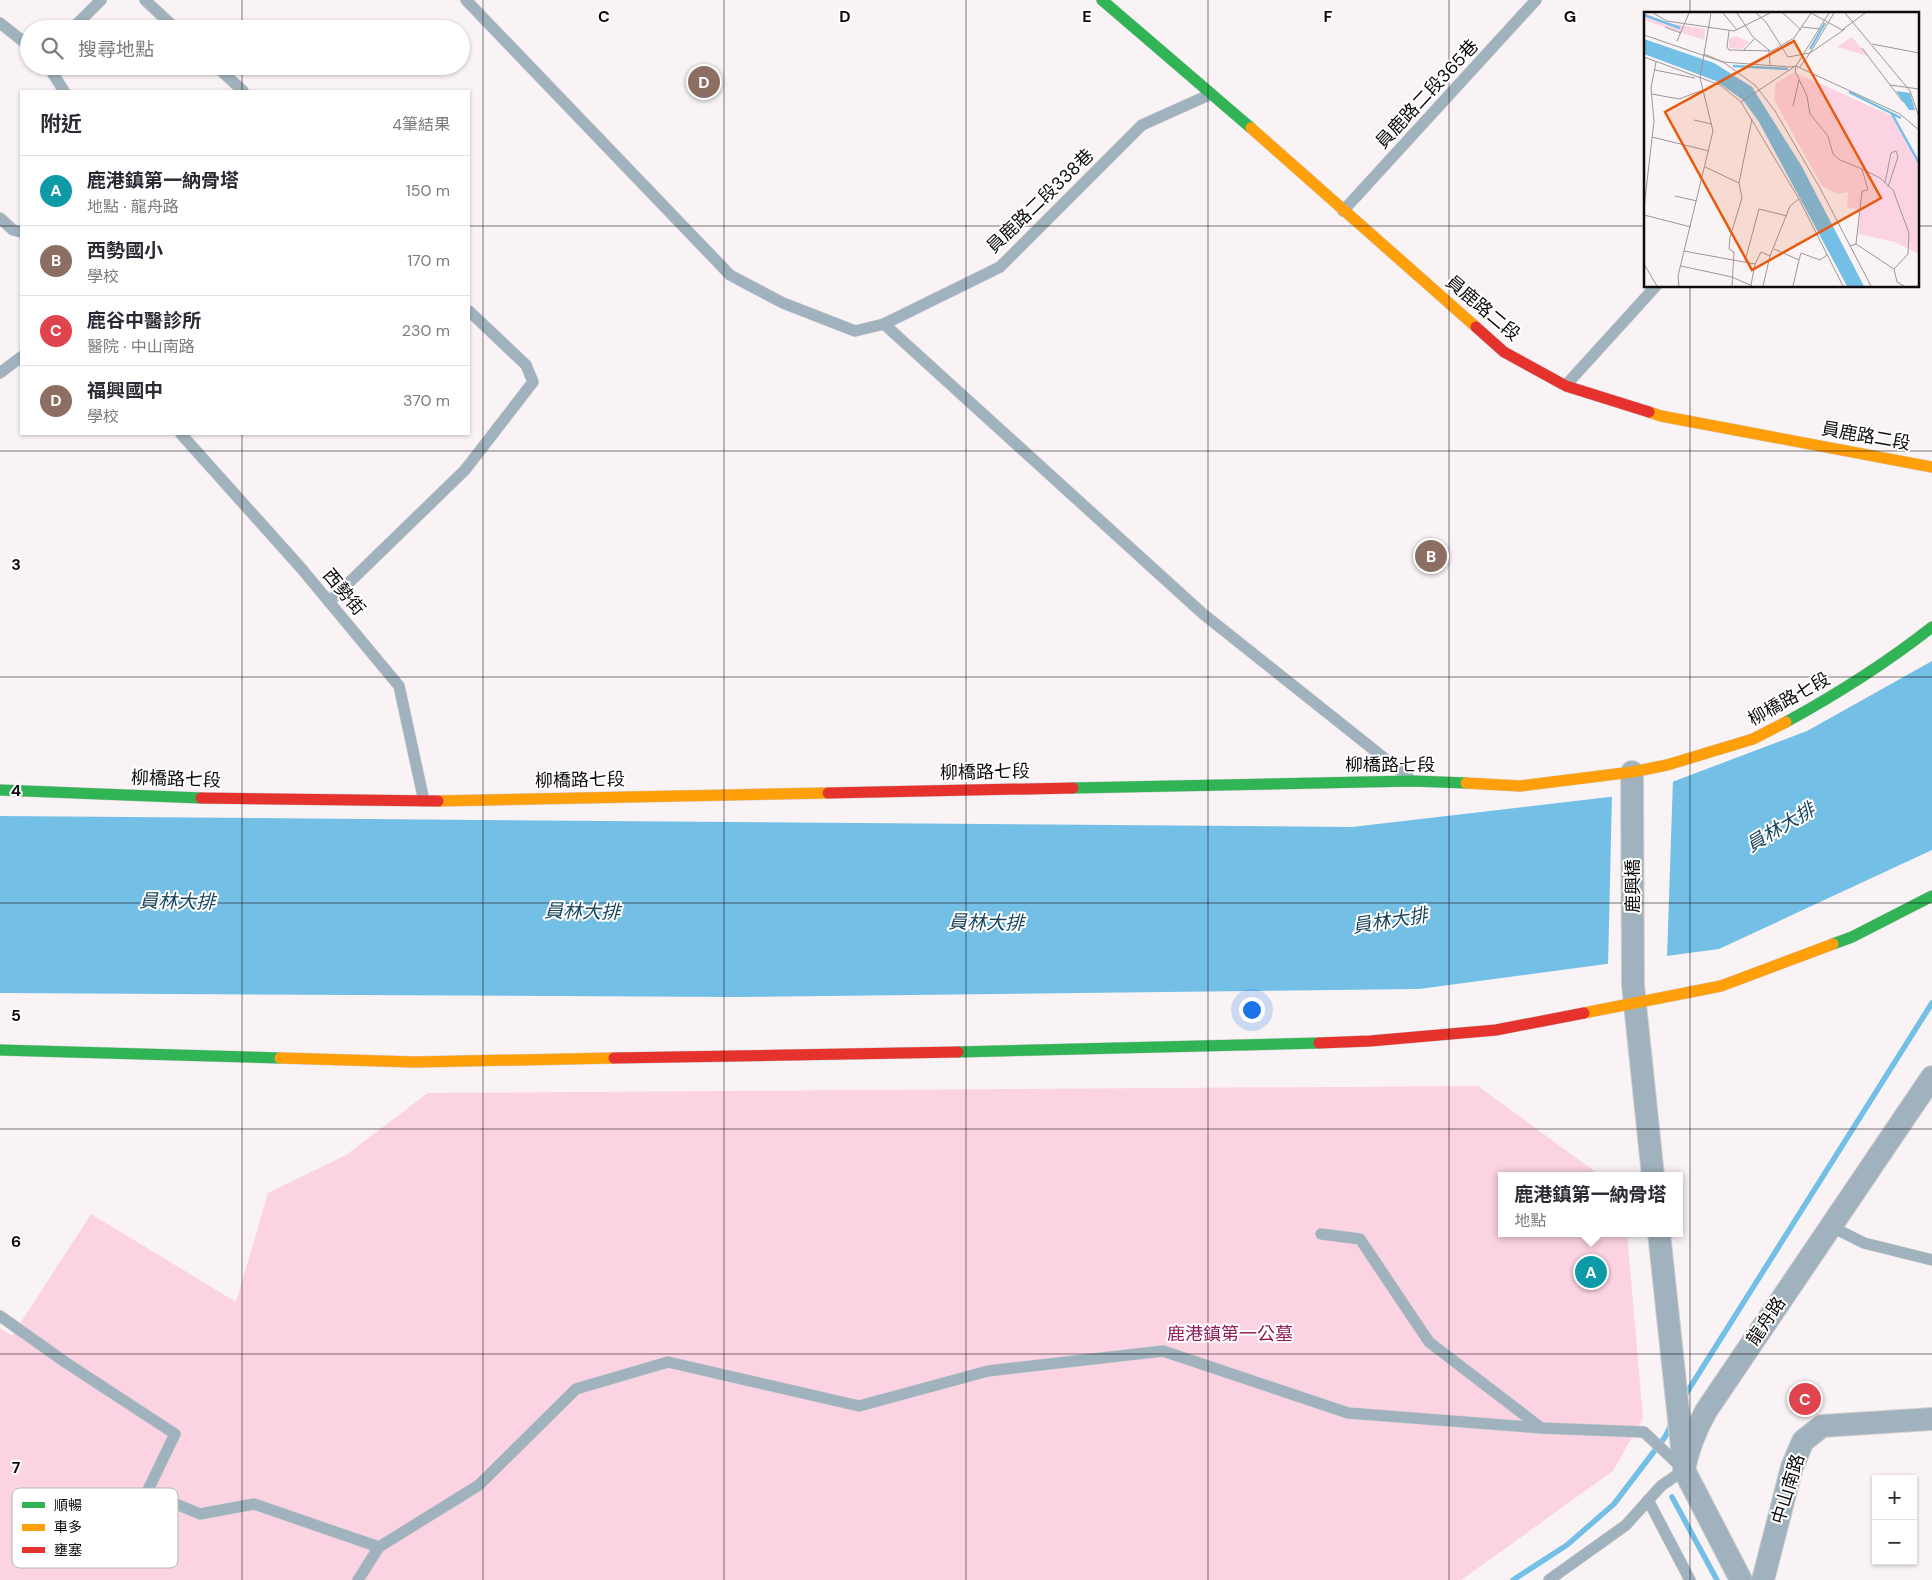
<!DOCTYPE html>
<html lang="zh-TW">
<meta charset="utf-8">
<style>
body{margin:0;font-family:"DM Sans","Noto Sans TC",sans-serif;background:#f7f7f7;color:#2b2b33}
.controls{position:absolute;right:15px;bottom:15px;display:grid;overflow:hidden;border-radius:0px;box-shadow:0 1px 4px #0004}
.controls button{width:45px;height:45px;display:grid;place-items:center;padding:0;border:0;border-bottom:1px solid #e1e1e2;background:#fff;color:#2b2b33;font:25px sans-serif}
.you{position:absolute;left:1251px;top:1009px;width:18px;height:18px;margin:-12px;border:4px solid #fff;border-radius:50%;background:#1a73e8;box-shadow:0 0 0 8px #1a73e833}
.badge{display:grid;place-items:center;width:32px;height:32px;border-radius:50%;background:#605c5e;color:#fff;font-size:16px;font-weight:700}
.pin{position:absolute;translate:-50% -50%;border:2px solid #fff;box-shadow:0 1px 5px #0006}
.popup{position:absolute;left:1498px;top:1172px;width:185px;height:65px;box-sizing:border-box;display:grid;place-content:center;border-radius:0px;background:#fff;filter:drop-shadow(0 1px 4px #0005);font-size:16px;white-space:nowrap;color:#7c7c81}
.popup b{font-size:19px;color:#2b2b33}
.popup::after{content:'';position:absolute;left:50%;top:100%;margin-left:-10px;border:10px solid transparent;border-top-color:#fff}
.list{margin:0;padding:0;list-style:none}
h2{display:flex;justify-content:space-between;align-items:center;height:65px;margin:0;padding:0 20px;font-size:21px}
h2 small{font-size:16px;font-weight:400;color:#7c7c81}
.list li{display:grid;grid-template-columns:32px 1fr auto;gap:15px;align-items:center;box-sizing:border-box;height:70px;padding:0 20px;border-top:1px solid #e1e1e2}
.list b{display:block;font-size:19px;white-space:nowrap}
.list p{margin:0;font-size:16px;white-space:nowrap;color:#7c7c81}
.list em{font-size:16px;font-style:normal;color:#7c7c81}
.icon{flex:none;width:28px;height:28px;fill:none;stroke:currentColor;stroke-width:2;stroke-linecap:round;stroke-linejoin:round}
.map{position:relative;flex:none;width:1932px;height:1580px;overflow:hidden}
.search{position:absolute;background:#fff;box-shadow:0 1px 4px #0004;left:20px;top:20px;width:450px;height:55px;display:flex;align-items:center;gap:12px;box-sizing:border-box;padding:0 18px;border-radius:28px;color:#7c7c81;font-size:19px}
.panel{position:absolute;background:#fff;box-shadow:0 1px 4px #0004;left:20px;top:90px;width:450px;height:345px;border-radius:0px}
.map>svg:first-child{display:block}
.green{fill:#fcd3e2}
.water{fill:#73bfe6}
.pier{fill:#f9f3f5}
.lines{fill:none;stroke-linecap:round;stroke-linejoin:round}
.stream{stroke:#73bfe6;stroke-width:5.5}
.lane-casing{stroke:#d3cfd0;stroke-width:12}
.street-casing{stroke:#d3cfd0;stroke-width:24}
.fast-casing{stroke:#d3cfd0;stroke-width:12}
.slow-casing{stroke:#d3cfd0;stroke-width:12}
.jam-casing{stroke:#d3cfd0;stroke-width:12}
.lane{stroke:#a0b2bd;stroke-width:11}
.street{stroke:#a0b2bd;stroke-width:22}
.fast{stroke:#30b455;stroke-width:11}
.slow{stroke:#ff9f0a;stroke-width:11}
.jam{stroke:#e5322d;stroke-width:11}
.grid{fill:none;stroke:#0e0b0c;stroke-width:1;stroke-opacity:0.55}
.labels{text-anchor:middle;stroke-width:4;stroke-linejoin:round;paint-order:stroke}
.street-label{font-size:18px;fill:#0e0b0c;stroke:#fff}
.park-label{font-size:18px;fill:#8e1c57;stroke:#fff}
.water-label{font-size:19px;font-style:italic;fill:#19465d;stroke:#fff}
.inset-river{fill:none;stroke:#73bfe6;stroke-width:2.5}
.inset-road{fill:none;stroke:#9b9698;stroke-width:1}
.view{fill:#e8590c;fill-opacity:0.15;stroke:#e8590c;stroke-width:2.5}
.inset-edge{fill:none;stroke:#0e0b0c;stroke-width:2.5}
.key{fill:#fff;stroke:#b7b6b6;stroke-width:1}
.key-label{font-size:14px;fill:#0e0b0c}
.grid-label{font-size:16px;text-anchor:middle;font-weight:bold;fill:#0e0b0c;stroke:#fff;stroke-width:4;stroke-linejoin:round;paint-order:stroke}
</style>
<div class="map">
<svg width="1932" height="1580" viewBox="0 0 1932 1580">
<rect width="100%" height="100%" fill="#f9f3f5"/>
<!-- green -->
<polygon class="green" points="1478,1086 1601,1176 1502,1176 1502,1233 1627,1233 1643,1418 1613,1471 1461,1580 0,1580 0,1328 12,1336 91,1214 236,1302 268,1193 346,1155 428,1093"/>
<!-- water -->
<polygon class="water" points="1932,661 1932,850 1719,949 1419,989 732,997 0,993 0,816 1352,827 1643,793 1807,731"/>
<!-- pier -->
<polygon class="pier" points="1673,779 1667,958 1608,966 1612,795 1642,790"/>
<g class="lines">
<!-- stream -->
<g class="stream">
<polyline points="1684,1397 1932,1003"/>
<polyline points="1672,1497 1717,1580"/>
<polyline points="1513,1580 1567,1545 1614,1504 1665,1437 1672,1423"/>
</g>
<!-- lane casing -->
<g class="lane-casing">
<g id="lane">
<polyline points="145,0 176,29"/>
<polyline points="466,0 730,275 783,303 855,331 884,324 1202,613 1408,777"/>
<polyline points="0,23 29,46"/>
<polyline points="72,29 101,0"/>
<polyline points="48,66 64,91"/>
<polyline points="216,66 243,91"/>
<polyline points="1343,211 1536,0"/>
<polyline points="0,218 13,230 21,232"/>
<polyline points="884,324 1000,267 1142,125 1211,94"/>
<polyline points="0,373 21,357"/>
<polyline points="1566,385 1656,286"/>
<polyline points="181,434 301,568 399,686 424,801"/>
<polyline points="329,602 465,470 533,382 526,365 469,311"/>
<polyline points="1830,1226 1864,1243 1932,1260"/>
<polyline points="1321,1234 1360,1239 1429,1342 1540,1427"/>
<polyline points="0,1316 65,1362 175,1434 147,1492 200,1514 254,1504 379,1547 479,1485 576,1389 668,1362 859,1406 988,1371 1163,1351 1348,1413 1541,1428 1644,1432 1684,1470 1661,1486 1626,1525 1549,1580"/>
<polyline points="1648,1500 1690,1580"/>
<polyline points="358,1580 379,1547"/>
</g>
</g>
<!-- street casing -->
<g class="street-casing">
<g id="street">
<polyline points="1632,772 1633,985 1653,1176"/>
<polyline points="1659,1233 1683,1457"/>
<path d="M1741,1580L1684,1470C1688,1448 1695,1431 1706,1411L1932,1077"/>
<polyline points="1763,1580 1792,1467 1803,1441 1822,1426 1932,1419"/>
</g>
</g>
<!-- fast casing -->
<g class="fast-casing">
<g id="fast">
<polyline points="1102,0 1251,128"/>
<path d="M1786,722C1839,693 1885,664 1932,627"/>
<polyline points="1073,788 1413,781 1466,783"/>
<polyline points="0,790 201,798"/>
<polyline points="1833,944 1852,937 1932,896"/>
<polyline points="0,1050 280,1058"/>
<polyline points="958,1052 1319,1043"/>
</g>
</g>
<!-- slow casing -->
<g class="slow-casing">
<g id="slow">
<polyline points="1251,128 1476,327"/>
<polyline points="1649,412 1661,416 1932,467"/>
<polyline points="1466,783 1520,786 1632,772 1667,765 1753,739 1786,722"/>
<polyline points="438,801 828,793"/>
<polyline points="1584,1013 1721,986 1833,944"/>
<polyline points="280,1058 415,1062 614,1058"/>
</g>
</g>
<!-- jam casing -->
<g class="jam-casing">
<g id="jam">
<polyline points="1476,327 1504,352 1566,386 1649,412"/>
<polyline points="828,793 1073,788"/>
<polyline points="201,798 438,801"/>
<polyline points="1319,1043 1370,1041 1496,1030 1584,1013"/>
<polyline points="614,1058 958,1052"/>
</g>
</g>
<!-- lane -->
<use href="#lane" class="lane"/>
<!-- street -->
<use href="#street" class="street"/>
<!-- fast -->
<use href="#fast" class="fast"/>
<!-- slow -->
<use href="#slow" class="slow"/>
<!-- jam -->
<use href="#jam" class="jam"/>
</g>
<!-- grid -->
<path class="grid" d="M242,0V29M483,0V1580M724,0V1580M966,0V1580M1208,0V1580M1449,0V1580M1690,0V14M242,66V91M0,226H21M469,226H1646M1918,226H1932M1690,286V1580M242,434V1580M0,451H1932M0,677H1932M0,903H1932M0,1129H1932M0,1354H1932"/>
<g class="labels">
<!-- street labels -->
<g class="street-label">
<text transform="translate(1427 94) rotate(-47)" y="6">員鹿路二段365巷</text>
<text transform="translate(1040 201) rotate(-44)" y="6">員鹿路二段338巷</text>
<text transform="translate(1483 308) rotate(40)" y="6">員鹿路二段</text>
<text transform="translate(1866 436) rotate(10)" y="6">員鹿路二段</text>
<text transform="translate(344 592) rotate(50)" y="6">西勢街</text>
<text transform="translate(1789 699) rotate(-29)" y="6">柳橋路七段</text>
<text x="1390" y="771">柳橋路七段</text>
<text transform="translate(985 772) rotate(-1)" y="6">柳橋路七段</text>
<text transform="translate(176 779) rotate(2)" y="6">柳橋路七段</text>
<text transform="translate(580 780) rotate(-1)" y="6">柳橋路七段</text>
<text transform="translate(1633 886) rotate(-90)" y="6">鹿興橋</text>
<text transform="translate(1766 1321) rotate(-56)" y="6">龍舟路</text>
<text transform="translate(1788 1489) rotate(-73)" y="6">中山南路</text>
</g>
<!-- park labels -->
<g class="park-label">
<text x="1230" y="1340">鹿港鎮第一公墓</text>
</g>
<!-- water labels -->
<g class="water-label">
<text transform="translate(1780 827) rotate(-31)" y="7">員林大排</text>
<text transform="translate(177 901) rotate(1)" y="7">員林大排</text>
<text transform="translate(582 911) rotate(1)" y="7">員林大排</text>
<text transform="translate(1390 920) rotate(-9)" y="7">員林大排</text>
<text transform="translate(986 922) rotate(1)" y="7">員林大排</text>
</g>
</g>
<!-- overview -->
<g transform="translate(1644 12)">
<rect width="275" height="275" fill="#f9f3f5"/>
<path d="M0,1L23,11L61,17L60,28L3,9ZM92,24L105,30L98,37L85,36V27ZM208,25L224,44L193,35ZM150,60L248,104L275,154V242L251,230L214,222L217,197L203,196L204,180L194,182L178,174L130,88L132,71Z" fill="#fcd3e2"/>
<path d="M0,27L70,51L108,75L157,153L220,274H203L115,110L99,88L72,69L0,42ZM252,79L266,81L271,98H265Z" fill="#73bfe6"/>
<path class="inset-river" d="M0,3L36,16M166,37L181,11M89,54L144,57M205,80L257,106M248,102L275,151"/>
<path class="inset-road" d="M9,1L23,9L90,19L126,1M67,1L60,42L79,50L146,55L152,54L185,1M79,1L93,18M93,1L109,25L125,38L126,53M112,1L122,10L144,45L166,41L190,1M139,1L157,18M167,1L198,18L221,1M201,1L266,79L275,105M21,15L37,21M158,15L176,17M85,19L83,35L85,38L128,39L150,26L167,1M0,23L79,50L111,73L131,99L176,176L227,274M33,29L45,1M228,32L275,41M218,36L259,90M99,39L110,27M0,45L76,73L97,90L155,187L199,274M152,54L151,59L163,84L166,102L184,124L189,142L196,148L218,157L224,178L218,179L212,232M152,54L256,102L275,118M156,55L166,41L201,17M11,58L51,66M246,73L275,77M8,82L35,87L59,78M97,90L150,55M149,94L155,68M50,108L68,112M8,125L65,139M61,155L95,171M218,157L236,166L249,178L265,221L264,242L250,257M241,171L247,141L252,139L254,145L244,175M31,184L53,189M0,196L10,109L7,76L12,50M0,203L47,215M206,234L212,232L250,257L253,270L260,274M130,237L155,248L157,241L176,248L183,243M40,239L111,252M101,249L115,197L143,204M0,252L13,274M37,254L88,265L108,274M107,273L111,252L117,240L126,244L146,194L155,187M35,274L34,264L69,119L56,66L60,42M88,274L90,240L85,237L86,225L98,186L95,171L108,107M119,274L126,244M149,274L155,248"/>
<path class="view" d="M150,29L237,186L108,258L21,100Z"/>
<rect width="275" height="275" class="inset-edge"/>
</g>
<!-- legend -->
<rect x="12" y="1488" width="166" height="80" rx="8" class="key"/>
<rect x="22" y="1502" width="23" height="6" fill="#30b455"/>
<rect x="22" y="1524" width="23" height="7" fill="#ff9f0a"/>
<rect x="22" y="1547" width="23" height="6" fill="#e5322d"/>
<g class="key-label">
<text x="54" y="1510">順暢</text>
<text x="54" y="1532">車多</text>
<text x="54" y="1555">壅塞</text>
</g>
<g class="grid-label">
<text x="604" y="22">C</text>
<text x="845" y="22">D</text>
<text x="1087" y="22">E</text>
<text x="1328" y="22">F</text>
<text x="1570" y="22">G</text>
<text x="16" y="570">3</text>
<text x="16" y="796">4</text>
<text x="16" y="1021">5</text>
<text x="16" y="1247">6</text>
<text x="16" y="1473">7</text>
</g>
</svg>
<div class="controls">
<button>+</button>
<button>−</button>
</div>
<div class="you"></div>
<div class="pin badge" style="left:1591px;top:1272px;background:#0f9aa8">A</div>
<div class="popup"><b>鹿港鎮第一納骨塔</b>地點</div>
<div class="pin badge" style="left:1431px;top:556px;background:#8d6e63">B</div>
<div class="pin badge" style="left:1805px;top:1399px;background:#e0444e">C</div>
<div class="pin badge" style="left:704px;top:82px;background:#8d6e63">D</div>
<div class="search"><svg class="icon" aria-label="search" viewBox="0 0 24 24"><circle cx="10" cy="10" r="6"/><path d="M15 15l6 6"/></svg>搜尋地點</div>
<section class="panel">
<h2>附近<small>4筆結果</small></h2>
<ul class="list">
<li><span class="badge" style="background:#0f9aa8">A</span><div><b>鹿港鎮第一納骨塔</b><p>地點 · 龍舟路</p></div><em>150 m</em></li>
<li><span class="badge" style="background:#8d6e63">B</span><div><b>西勢國小</b><p>學校</p></div><em>170 m</em></li>
<li><span class="badge" style="background:#e0444e">C</span><div><b>鹿谷中醫診所</b><p>醫院 · 中山南路</p></div><em>230 m</em></li>
<li><span class="badge" style="background:#8d6e63">D</span><div><b>福興國中</b><p>學校</p></div><em>370 m</em></li>
</ul>
</section>
</div>
